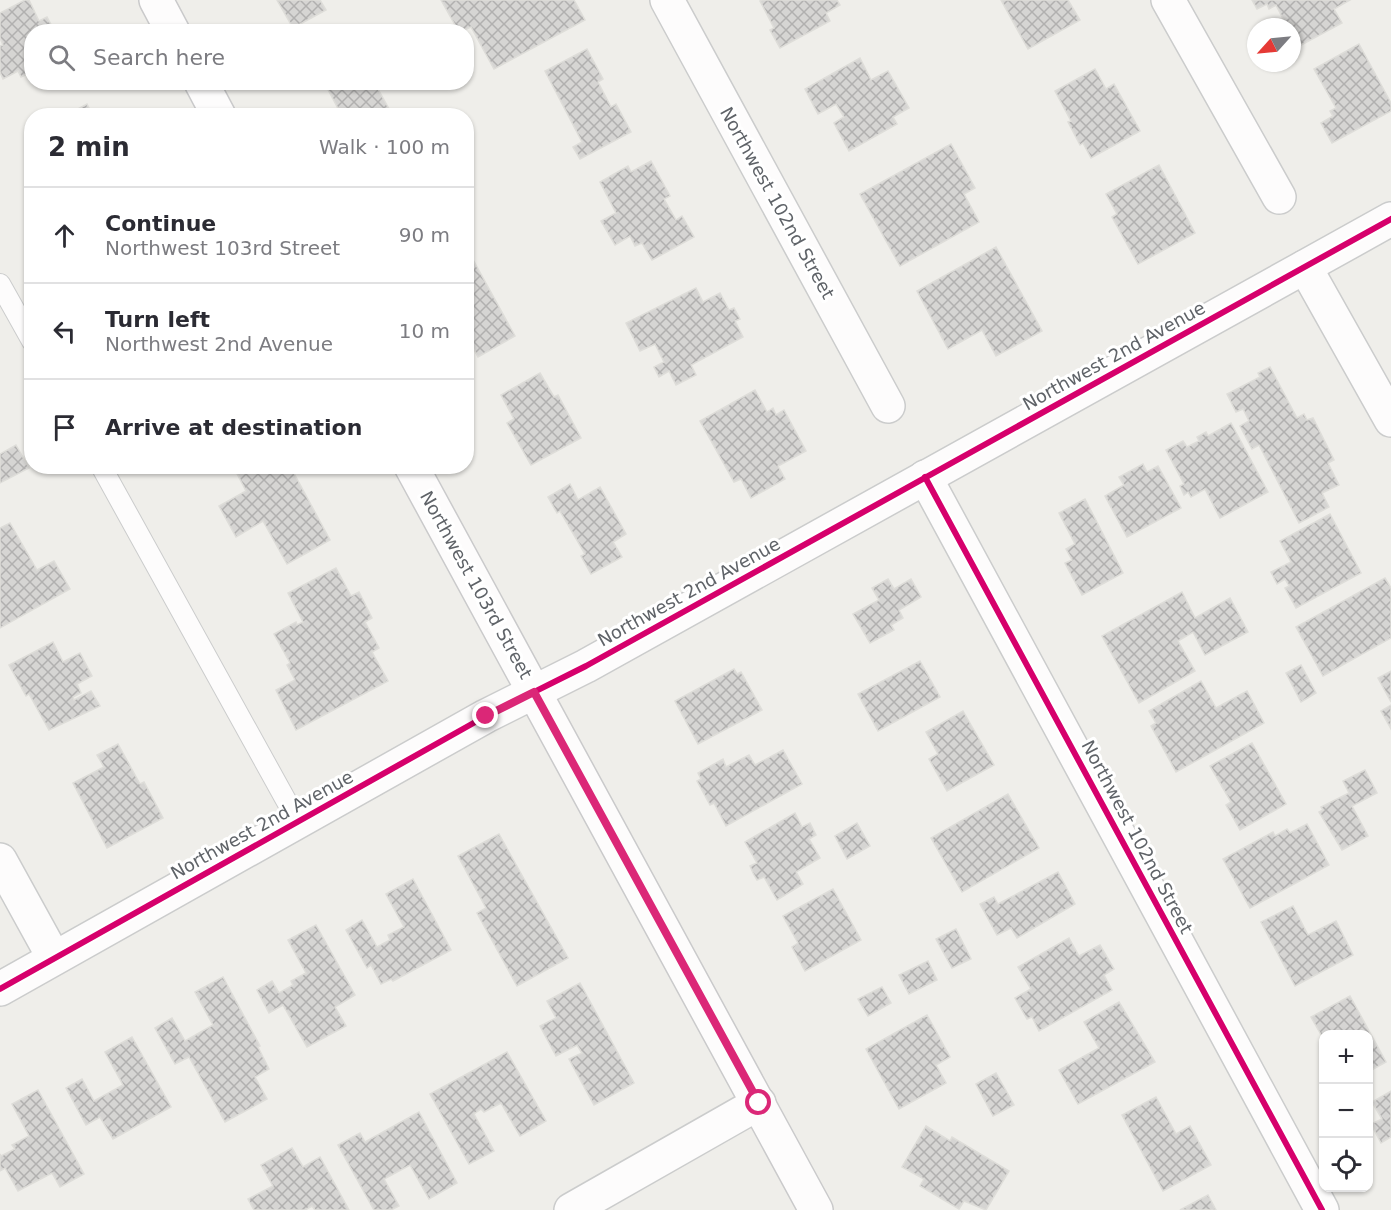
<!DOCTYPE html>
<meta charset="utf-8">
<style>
body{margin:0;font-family:"DejaVu Sans",sans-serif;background:#f7f7f7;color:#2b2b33}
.controls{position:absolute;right:18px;bottom:18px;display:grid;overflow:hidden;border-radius:12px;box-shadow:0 2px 4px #0004}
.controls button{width:54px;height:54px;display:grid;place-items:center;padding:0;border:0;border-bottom:2px solid #e1e1e2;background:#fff;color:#2b2b33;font:30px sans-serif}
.compass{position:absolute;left:1247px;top:18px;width:54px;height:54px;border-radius:50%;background:#fff;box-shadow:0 2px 4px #0004;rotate:243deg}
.stop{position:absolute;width:18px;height:18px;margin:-14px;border:4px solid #db2777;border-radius:50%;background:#fff}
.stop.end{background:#db2777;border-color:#fff;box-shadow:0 2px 6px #0008}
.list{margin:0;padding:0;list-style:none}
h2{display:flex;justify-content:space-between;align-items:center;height:78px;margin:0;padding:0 24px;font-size:26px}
h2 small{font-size:20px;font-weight:400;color:#7c7c81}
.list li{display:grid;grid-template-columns:39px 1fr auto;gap:18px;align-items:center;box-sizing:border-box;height:96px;padding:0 24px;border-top:2px solid #e1e1e2}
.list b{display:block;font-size:22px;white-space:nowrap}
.list p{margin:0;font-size:20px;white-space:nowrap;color:#7c7c81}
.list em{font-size:20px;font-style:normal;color:#7c7c81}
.icon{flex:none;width:33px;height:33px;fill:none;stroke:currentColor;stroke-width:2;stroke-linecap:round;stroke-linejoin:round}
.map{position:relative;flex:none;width:1391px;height:1210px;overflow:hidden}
.search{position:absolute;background:#fff;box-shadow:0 2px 4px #0004;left:24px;top:24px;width:450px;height:66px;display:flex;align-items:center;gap:15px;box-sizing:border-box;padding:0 21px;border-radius:24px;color:#7c7c81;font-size:22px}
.panel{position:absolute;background:#fff;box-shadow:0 2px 4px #0004;left:24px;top:108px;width:450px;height:366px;border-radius:24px}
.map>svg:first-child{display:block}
.building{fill:url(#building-cross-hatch);stroke:#deddd9;stroke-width:1.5}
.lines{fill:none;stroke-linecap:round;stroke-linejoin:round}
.service-casing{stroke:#cbcccc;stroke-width:22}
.minor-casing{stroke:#cbcccc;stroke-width:36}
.tertiary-casing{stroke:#cbcccc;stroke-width:36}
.secondary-casing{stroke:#cacacb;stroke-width:36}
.service{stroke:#fdfcfc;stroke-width:20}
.minor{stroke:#fdfcfc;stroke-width:33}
.tertiary{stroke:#fdfcfc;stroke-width:33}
.secondary{stroke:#fdfcfc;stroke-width:33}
.cycleway-casing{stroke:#fff;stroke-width:10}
.cycleway{stroke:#d6006c;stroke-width:6}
.route{stroke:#db2777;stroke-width:8}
.labels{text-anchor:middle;stroke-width:6;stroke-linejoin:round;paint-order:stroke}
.street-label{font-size:18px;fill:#5f6368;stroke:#fff}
</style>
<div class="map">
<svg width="1391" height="1210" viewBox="0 0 1391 1210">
<defs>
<pattern id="building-cross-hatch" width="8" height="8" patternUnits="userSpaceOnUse" patternTransform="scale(1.5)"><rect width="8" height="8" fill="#d6d5d3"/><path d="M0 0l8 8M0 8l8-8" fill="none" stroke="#b1b0af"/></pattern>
</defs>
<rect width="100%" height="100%" fill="#efeeea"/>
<!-- building -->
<g class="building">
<polygon points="25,0 29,0 39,21 47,17 55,32 32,32 32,72 21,77 18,71 3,79 0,72 0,46 3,45 0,38 0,13"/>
<polygon points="277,0 320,0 326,10 293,28"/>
<polygon points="441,0 574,0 585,20 494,69 471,27 459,32"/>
<polygon points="762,0 837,0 840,5 826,13 830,21 780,48 770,30 774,28 760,1"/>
<polygon points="1001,0 1068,0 1080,20 1028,49"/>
<polygon points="1252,0 1350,0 1334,9 1342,23 1292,50 1292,27 1269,27 1283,19 1276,5 1269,9 1267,4 1257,9"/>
<polygon points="1359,44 1391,103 1391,111 1332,143 1321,123 1333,116 1330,111 1336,108 1314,69"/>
<polygon points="587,49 603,79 598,82 611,107 616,104 631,132 580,159 573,147 582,142 545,71"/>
<polygon points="860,58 871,80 888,71 909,108 893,117 897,124 849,151 834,123 844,117 836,104 818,114 805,89"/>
<polygon points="1095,69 1106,89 1114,84 1140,131 1091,158 1083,143 1080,145 1068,122 1071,121 1055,91"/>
<polygon points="324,82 374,82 393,116 342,116"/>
<polygon points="87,104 93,116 65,116"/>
<polygon points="951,144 975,188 964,194 979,222 900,266 860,194"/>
<polygon points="651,161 670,196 664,199 676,220 682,216 694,237 652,260 642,243 635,246 630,236 615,245 601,221 616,213 600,182 628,166 631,172"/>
<polygon points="1159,165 1195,233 1138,264 1112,217 1117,214 1106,194"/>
<polygon points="996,247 1042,331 996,356 982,330 948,349 917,291"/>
<polygon points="471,256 515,336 478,357 466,335 466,259"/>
<polygon points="696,288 703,302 720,293 729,310 734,308 740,319 735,321 743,337 691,365 696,375 676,385 669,371 659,377 654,367 664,362 655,344 640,351 626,323"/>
<polygon points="1270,367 1297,418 1304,414 1307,420 1313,418 1334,460 1328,463 1339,485 1322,493 1329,507 1299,523 1259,445 1252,449 1240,426 1249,421 1243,409 1236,412 1227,394 1260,377 1258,373"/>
<polygon points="540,373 554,397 558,395 581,438 531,465 507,423 514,419 501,395"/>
<polygon points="755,390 767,412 773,408 776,415 784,410 806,451 778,466 785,479 751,498 741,479 734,482 700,421"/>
<polygon points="1231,423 1268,492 1220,518 1205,489 1191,497 1188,492 1184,495 1180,486 1184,484 1166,450 1183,441 1187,447 1199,441 1197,437 1206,432 1208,436"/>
<polygon points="16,445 29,468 0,483 0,454"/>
<polygon points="1143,464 1147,472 1158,466 1181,508 1127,537 1105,496 1124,485 1119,477"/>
<polygon points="233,466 290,466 330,540 287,564 263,521 236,537 219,506 246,491"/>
<polygon points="570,484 578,500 600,487 626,534 613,542 622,557 591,574 581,556 585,554 560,511 557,513 548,497"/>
<polygon points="1085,499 1123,573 1082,595 1065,563 1072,560 1066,549 1075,544 1059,513"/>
<polygon points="1330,514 1361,573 1296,608 1285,588 1289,586 1285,579 1277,584 1271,572 1291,562 1280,541"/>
<polygon points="10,523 37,570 54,561 70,589 0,628 0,528"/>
<polygon points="336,568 351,596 359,592 372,618 365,622 379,648 372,652 388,681 296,730 276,690 295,680 287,665 290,663 274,634 296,622 297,625 303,622 288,593"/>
<polygon points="1385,578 1391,588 1391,638 1323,676 1296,627"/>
<polygon points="888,579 894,589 911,579 921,597 899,610 903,618 891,625 894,630 870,643 853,614 879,600 872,588"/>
<polygon points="1182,592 1195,618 1230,598 1248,632 1205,655 1193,632 1178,641 1195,671 1139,703 1102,636"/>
<polygon points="53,642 63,662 80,653 92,676 77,684 81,693 73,697 74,700 91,691 100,706 49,730 29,694 26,696 9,665"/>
<polygon points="920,661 940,697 878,731 858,694"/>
<polygon points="1301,665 1316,693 1301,702 1286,673"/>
<polygon points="734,669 737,674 741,672 762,710 698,744 675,701"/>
<polygon points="1391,671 1391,702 1378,678"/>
<polygon points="1201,681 1216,708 1247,691 1264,723 1176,772 1151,726 1156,723 1149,711"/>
<polygon points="1391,705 1391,729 1381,711"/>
<polygon points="963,711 994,765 947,791 929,759 938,754 926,732"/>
<polygon points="1252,743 1286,804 1240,830 1226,805 1231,802 1210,766"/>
<polygon points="118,744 140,784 144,782 163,818 107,848 73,783 104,767 97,755"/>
<polygon points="783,750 802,784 726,826 714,803 710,805 697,781 701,779 698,773 723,759 726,767 749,755 755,765"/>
<polygon points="1365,770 1377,793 1352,806 1368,836 1342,850 1319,812 1323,810 1321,807 1349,793 1343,781"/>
<polygon points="1008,794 1039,848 962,892 931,838"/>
<polygon points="795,813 802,827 810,823 816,835 809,839 820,858 796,872 803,884 777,900 764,877 757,880 753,873 750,866 757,863 745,842"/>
<polygon points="857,823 870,846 847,859 835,836"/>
<polygon points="1307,824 1329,865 1250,908 1223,859 1273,832 1275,836 1287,829 1290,833"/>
<polygon points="499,834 568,958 517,986 477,913 486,908 458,856"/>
<polygon points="1058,872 1075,904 1017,938 1011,928 997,935 980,904 994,897 998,904"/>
<polygon points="413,879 451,950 393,981 391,979 381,984 371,965 367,968 346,930 362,920 377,947 390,940 388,935 404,927 386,894"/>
<polygon points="833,889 861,940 805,971 792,947 798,943 783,916"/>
<polygon points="1293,906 1308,935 1336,921 1353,955 1295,986 1261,922"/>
<polygon points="316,925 355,995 335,1007 346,1026 307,1047 283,1005 269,1013 257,990 272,981 279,993 293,985 291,981 306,973 288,940"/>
<polygon points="956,929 971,959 952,968 936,939"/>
<polygon points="1069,938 1079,956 1100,945 1114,969 1104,975 1112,990 1039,1031 1032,1017 1027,1019 1015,998 1031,989 1018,967"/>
<polygon points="928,961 937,980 909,994 899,975"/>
<polygon points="223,977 260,1046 258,1047 269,1069 255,1077 267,1099 225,1122 189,1057 175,1064 155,1028 172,1018 185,1041 213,1025 195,992"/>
<polygon points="580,983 634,1083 594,1105 569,1059 582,1053 577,1045 556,1056 540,1026 556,1018 547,1001"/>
<polygon points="882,987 891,1003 868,1016 858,999"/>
<polygon points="1350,996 1386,1062 1368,1072 1368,1034 1324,1034 1324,1040 1311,1017"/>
<polygon points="1119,1002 1155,1062 1078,1104 1059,1070 1099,1048 1084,1022"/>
<polygon points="927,1015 950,1057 936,1065 946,1083 899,1109 866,1049"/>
<polygon points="132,1037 171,1107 113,1139 100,1117 86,1125 66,1088 82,1079 94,1101 123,1085 105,1052"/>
<polygon points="507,1052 546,1121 520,1136 501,1103 484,1112 481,1109 474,1114 494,1151 469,1164 430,1094"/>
<polygon points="996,1073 1014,1105 993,1116 976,1084"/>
<polygon points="38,1090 84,1174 60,1187 52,1173 18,1191 5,1168 0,1171 0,1154 1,1156 15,1149 12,1145 29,1136 12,1104"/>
<polygon points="1391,1091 1391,1137 1381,1143 1371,1124 1382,1119 1372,1102"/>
<polygon points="1156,1097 1176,1134 1190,1126 1211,1165 1163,1191 1122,1115"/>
<polygon points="419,1112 457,1183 429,1199 410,1165 384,1179 399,1206 391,1210 374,1210 338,1145 360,1133 365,1142"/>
<polygon points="926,1126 950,1141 952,1137 1009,1171 986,1210 964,1201 959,1209 920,1186 924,1179 902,1167"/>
<polygon points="292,1148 303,1167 320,1157 349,1210 315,1210 312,1206 305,1210 254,1210 248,1199 273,1186 261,1165"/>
<polygon points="1208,1195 1216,1210 1180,1210"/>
</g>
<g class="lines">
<!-- service casing -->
<g class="service-casing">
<g id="service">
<polyline points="0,284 32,341"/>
<polyline points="101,466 298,822"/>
</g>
</g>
<!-- minor casing -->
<g class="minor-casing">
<g id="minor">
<polyline points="667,0 888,406"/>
<polyline points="1168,0 1279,197"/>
<polyline points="1305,267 1391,420"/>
<polyline points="925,477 1322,1210"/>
<polyline points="0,860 54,958"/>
<polyline points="571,1210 759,1103"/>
</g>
</g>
<!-- tertiary casing -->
<g class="tertiary-casing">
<polyline id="tertiary" points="0,989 486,716 586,666 1391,219"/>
</g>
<!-- secondary casing -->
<g class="secondary-casing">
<g id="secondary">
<polyline points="156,0 173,32"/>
<polyline points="201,82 219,116"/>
<polyline points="411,466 816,1210"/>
</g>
</g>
<!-- service -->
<use href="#service" class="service"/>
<!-- minor -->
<use href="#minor" class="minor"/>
<!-- tertiary -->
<use href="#tertiary" class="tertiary"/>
<!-- secondary -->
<use href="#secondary" class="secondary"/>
<!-- cycleway casing -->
<g class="cycleway-casing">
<g id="cycleway">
<polyline points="925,477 1322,1210"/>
<polyline points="0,989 486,716 586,666 1391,219"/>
</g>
</g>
<!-- cycleway -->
<use href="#cycleway" class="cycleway"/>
</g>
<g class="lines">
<!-- route -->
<polyline class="route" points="486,716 534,692 759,1103"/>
</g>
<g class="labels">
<!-- street labels -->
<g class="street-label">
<text transform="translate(777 203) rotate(61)" y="6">Northwest 102nd Street</text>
<text transform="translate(1114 356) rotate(-29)" y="6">Northwest 2nd Avenue</text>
<text transform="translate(476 585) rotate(61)" y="6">Northwest 103rd Street</text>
<text transform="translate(689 592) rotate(-29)" y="6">Northwest 2nd Avenue</text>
<text transform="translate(262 825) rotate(-29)" y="6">Northwest 2nd Avenue</text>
<text transform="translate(1137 837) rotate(62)" y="6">Northwest 102nd Street</text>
</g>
</g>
</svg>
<div class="controls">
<button>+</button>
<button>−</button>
<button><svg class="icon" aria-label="locate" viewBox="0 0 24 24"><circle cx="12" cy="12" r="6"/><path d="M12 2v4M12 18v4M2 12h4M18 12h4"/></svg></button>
</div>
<svg class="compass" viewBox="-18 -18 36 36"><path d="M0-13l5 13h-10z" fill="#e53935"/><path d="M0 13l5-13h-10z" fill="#7c7c81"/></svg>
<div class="stop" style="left:759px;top:1103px"></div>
<div class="stop end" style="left:486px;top:716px"></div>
<div class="search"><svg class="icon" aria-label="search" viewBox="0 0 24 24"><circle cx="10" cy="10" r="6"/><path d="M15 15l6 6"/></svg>Search here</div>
<section class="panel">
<h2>2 min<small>Walk · 100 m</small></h2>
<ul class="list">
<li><svg class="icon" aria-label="ahead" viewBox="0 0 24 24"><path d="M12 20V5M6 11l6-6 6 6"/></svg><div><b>Continue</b><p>Northwest 103rd Street</p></div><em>90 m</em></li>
<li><svg class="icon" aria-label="left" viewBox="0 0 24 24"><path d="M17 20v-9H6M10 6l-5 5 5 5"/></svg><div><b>Turn left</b><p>Northwest 2nd Avenue</p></div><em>10 m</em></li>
<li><svg class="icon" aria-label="arrive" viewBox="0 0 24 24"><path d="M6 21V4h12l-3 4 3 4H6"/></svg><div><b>Arrive at destination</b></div></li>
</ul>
</section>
</div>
